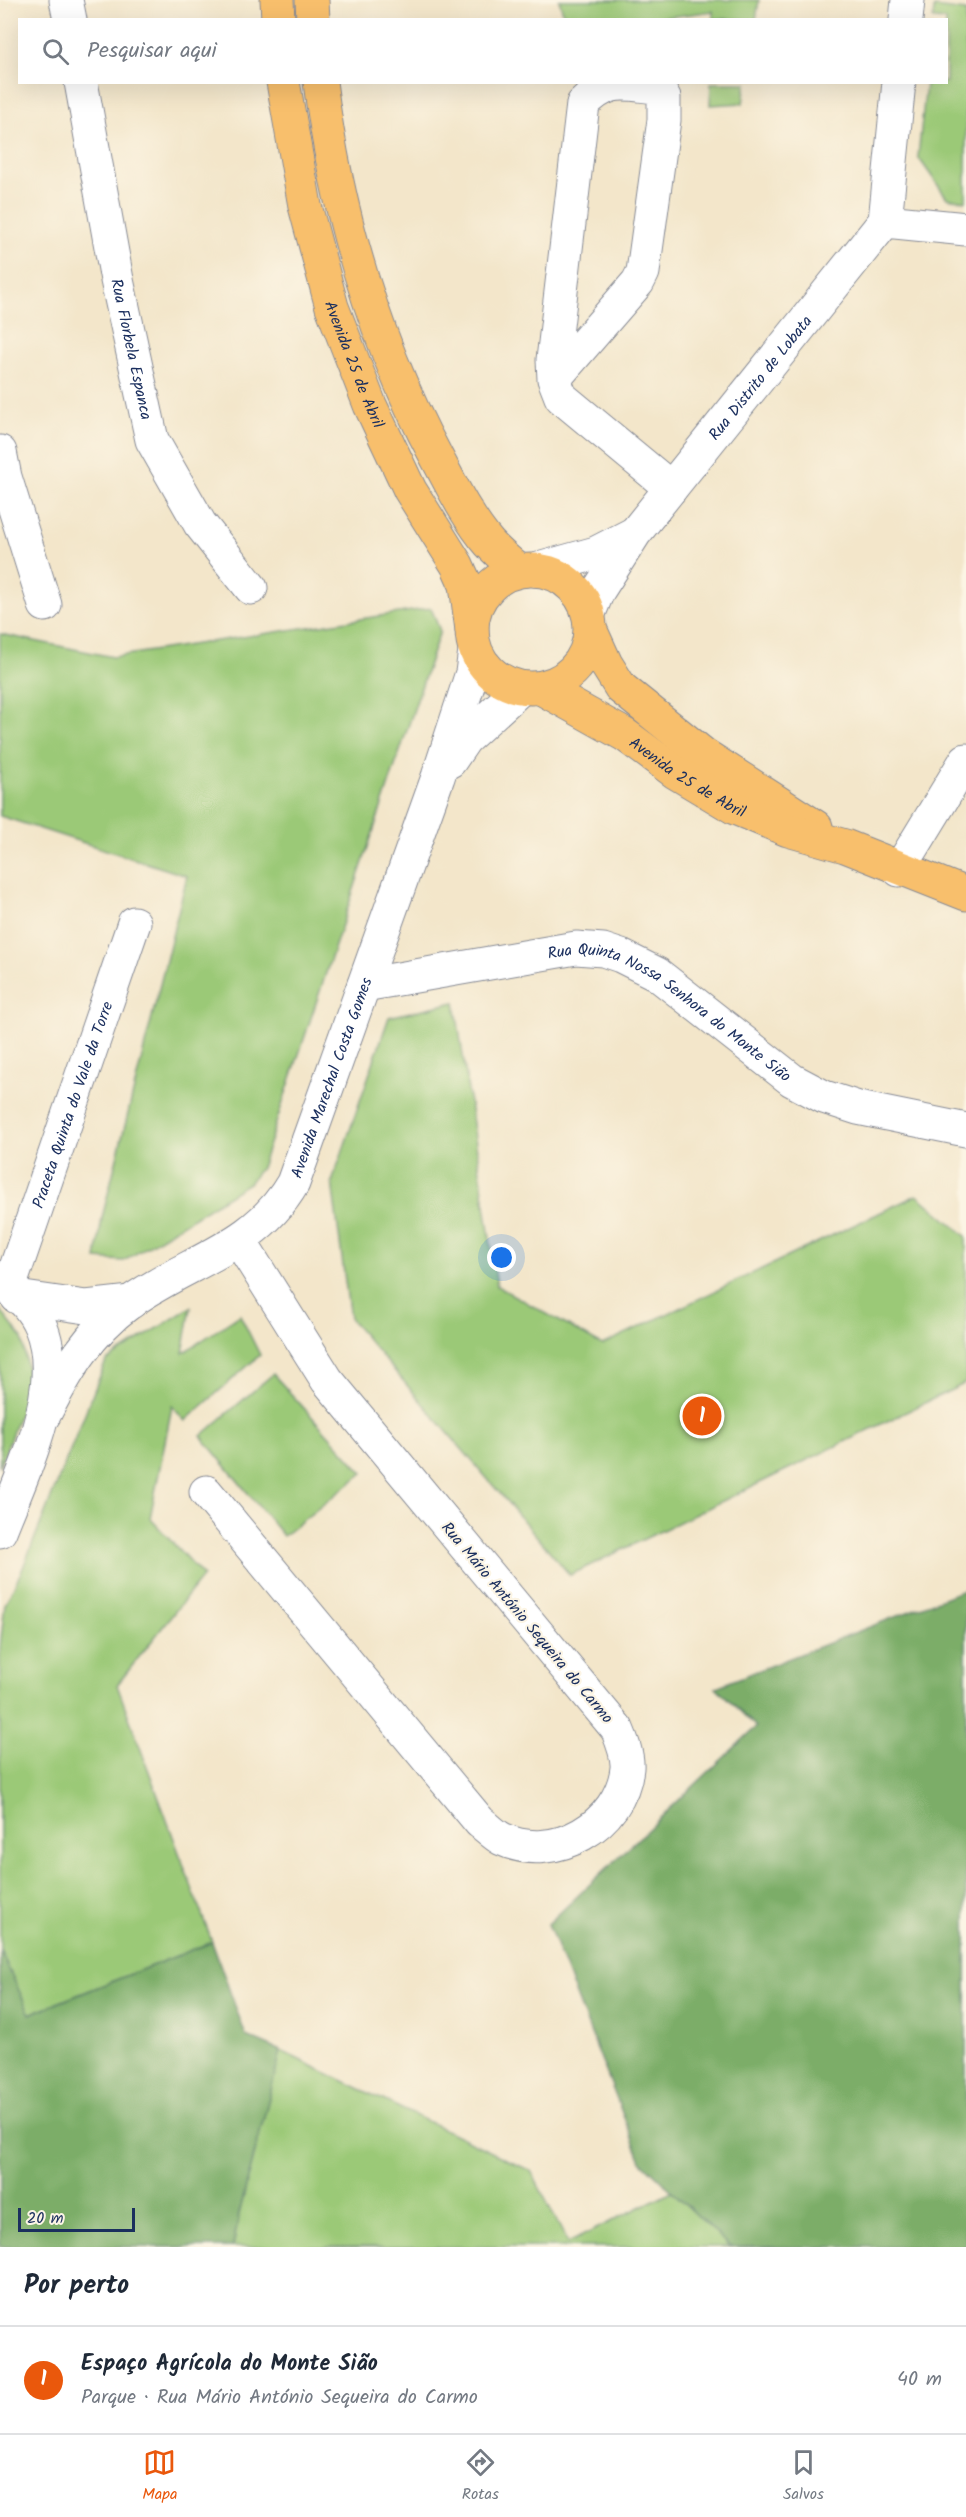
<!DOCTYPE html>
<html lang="pt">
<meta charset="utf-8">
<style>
body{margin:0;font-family:Kalam,sans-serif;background:#f6f6f7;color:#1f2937}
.scale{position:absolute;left:18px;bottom:15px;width:117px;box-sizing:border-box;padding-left:6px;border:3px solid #1b2f5e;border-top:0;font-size:16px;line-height:21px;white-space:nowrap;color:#1b2f5e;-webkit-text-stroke:4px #fcf5e5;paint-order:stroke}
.you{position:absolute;left:502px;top:1258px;width:21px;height:21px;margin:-15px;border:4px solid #fff;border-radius:50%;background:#1a73e8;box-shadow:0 0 0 9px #1a73e833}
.badge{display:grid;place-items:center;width:39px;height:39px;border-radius:50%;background:#ea580c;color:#fff;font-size:20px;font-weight:700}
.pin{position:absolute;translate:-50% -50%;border:3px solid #fff;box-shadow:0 2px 6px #0006}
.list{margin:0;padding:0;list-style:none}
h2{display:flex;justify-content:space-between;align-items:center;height:78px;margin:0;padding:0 24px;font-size:26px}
h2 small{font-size:20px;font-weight:400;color:#747a83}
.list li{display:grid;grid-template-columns:39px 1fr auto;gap:18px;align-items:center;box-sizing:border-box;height:108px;padding:0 24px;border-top:2px solid #e0e1e3}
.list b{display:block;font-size:22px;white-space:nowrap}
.list p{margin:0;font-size:20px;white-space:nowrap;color:#747a83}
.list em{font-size:20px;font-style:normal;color:#747a83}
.icon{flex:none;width:33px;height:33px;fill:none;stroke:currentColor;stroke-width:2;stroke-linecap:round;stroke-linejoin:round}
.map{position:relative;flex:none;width:966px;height:2247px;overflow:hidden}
.search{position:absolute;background:#fff;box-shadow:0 6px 24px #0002;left:18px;right:18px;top:18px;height:66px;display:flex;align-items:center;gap:15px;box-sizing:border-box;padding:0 21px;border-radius:0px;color:#747a83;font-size:22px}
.sheet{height:186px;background:#fff}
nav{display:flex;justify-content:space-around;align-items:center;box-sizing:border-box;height:84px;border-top:2px solid #e0e1e3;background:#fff;font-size:16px;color:#747a83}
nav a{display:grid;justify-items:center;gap:3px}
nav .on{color:#ea580c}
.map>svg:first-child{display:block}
.green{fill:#9bc977;stroke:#5b7c6a;stroke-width:1.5}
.forest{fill:#7cad68;stroke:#4c6e63;stroke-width:1.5}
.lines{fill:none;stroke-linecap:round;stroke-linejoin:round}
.minor-casing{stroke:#878a94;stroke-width:35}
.major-casing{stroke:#878a94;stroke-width:35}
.minor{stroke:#fff;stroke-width:33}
.major{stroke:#f8bf6c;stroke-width:33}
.labels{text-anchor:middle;stroke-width:4.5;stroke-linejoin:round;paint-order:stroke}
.street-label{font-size:16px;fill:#1b2f5e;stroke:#fcf5e5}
</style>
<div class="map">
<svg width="966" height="2247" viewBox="0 0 966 2247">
<rect width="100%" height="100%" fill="#fcf5e5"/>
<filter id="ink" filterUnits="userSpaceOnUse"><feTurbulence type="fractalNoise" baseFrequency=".0167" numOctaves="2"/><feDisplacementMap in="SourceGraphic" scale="12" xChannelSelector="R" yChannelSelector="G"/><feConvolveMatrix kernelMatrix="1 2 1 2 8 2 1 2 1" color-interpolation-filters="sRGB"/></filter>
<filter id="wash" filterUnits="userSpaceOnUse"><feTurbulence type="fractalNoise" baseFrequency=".008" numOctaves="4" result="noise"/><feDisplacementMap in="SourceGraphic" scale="24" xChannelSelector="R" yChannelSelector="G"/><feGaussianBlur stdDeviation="1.35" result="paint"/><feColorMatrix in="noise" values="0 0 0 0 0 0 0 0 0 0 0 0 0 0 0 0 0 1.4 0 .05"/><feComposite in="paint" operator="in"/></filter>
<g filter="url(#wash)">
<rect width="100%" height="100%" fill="#f3e6ca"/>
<!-- green -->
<g class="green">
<polygon points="559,0 759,0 756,20 713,19 713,11 647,20 565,19"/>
<polygon points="934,7 966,11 966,201 947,198 918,157 926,83 946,82 946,20 933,19"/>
<polygon points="711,83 746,83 743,103 710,105"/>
<polygon points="431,608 440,631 261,1168 249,1183 124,1261 96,1259 102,1218 187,876 0,816 0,634 113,657"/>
<polygon points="455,1002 497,1286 602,1345 917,1195 966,1236 966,1383 570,1575 350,1319 332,1182 389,1017"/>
<polygon points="191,1307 183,1353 240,1315 260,1355 185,1421 172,1406 150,1518 203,1576 117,1685 212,1942 29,2014 0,1950 0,1647 5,1604 22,1570 106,1361"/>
<polygon points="0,1310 22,1338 30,1385 0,1467"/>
<polygon points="273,1374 363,1473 283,1536 201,1436"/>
<polygon points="281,2051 531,2171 568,2243 672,2191 730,2247 233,2247 239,2214"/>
</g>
<!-- forest -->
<g class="forest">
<polygon points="966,1589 966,2247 730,2247 641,2161 548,1924 756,1727 716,1687"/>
<polygon points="212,1942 246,2036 281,2051 239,2214 233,2247 0,2247 0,1950 30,2014"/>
</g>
</g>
<g filter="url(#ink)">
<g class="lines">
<!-- minor casing -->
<g class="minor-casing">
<g id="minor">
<polyline points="66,0 70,20"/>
<polyline points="906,20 908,0"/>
<path id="s1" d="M81,82L117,280L152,440L200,524L251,588"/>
<polyline points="885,221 966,229"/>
<path d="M554,379L638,282L643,272L664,120V97L657,87C623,84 609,77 583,104L553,360L554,379L561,397L671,488"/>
<polyline points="0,452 5,477 45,605"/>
<polyline points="535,570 596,553 633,534"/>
<path id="s2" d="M589,613L598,591L635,533L885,221L899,82"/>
<polyline points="450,761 465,739 521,688"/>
<polyline points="899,870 966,760"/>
<path id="s3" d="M364,985L576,948L603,950L621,956L657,974L792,1080L824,1097L858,1108L966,1130"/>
<path d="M0,1283C93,1335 28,1459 0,1531"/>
<path id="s4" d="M9,1288L134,923"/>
<polyline points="17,1297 86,1307 131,1302"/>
<path id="s5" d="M44,1415C66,1372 89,1332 129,1303C186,1261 255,1249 293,1183L438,777L472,673L475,650"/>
<path d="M206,1492L480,1822C487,1827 494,1835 502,1839C554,1864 621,1825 627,1768C628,1755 622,1741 617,1729L327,1380L239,1240"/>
</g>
</g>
<!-- major casing -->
<g class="major-casing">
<g id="major">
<polyline points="277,0 278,20"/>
<polyline points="312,0 313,20"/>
<path id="s6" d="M283,82L305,206L332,307L370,405L410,490L457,565L466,585L472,630"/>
<path d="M320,82C337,214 374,341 437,458C452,486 468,519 489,543C498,553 509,562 519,571"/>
<circle cx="531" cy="629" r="59"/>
<polyline points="591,631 606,664 621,688 703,754 816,827"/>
<path id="s7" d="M541,688L625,735L675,772L735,808L788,830L845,846L966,894"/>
</g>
</g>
<!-- minor -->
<use href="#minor" class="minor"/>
<!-- major -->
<use href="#major" class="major"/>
</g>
</g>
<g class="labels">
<!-- street labels -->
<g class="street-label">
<text dy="6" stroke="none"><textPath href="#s1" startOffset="272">Rua Florbela Espanca</textPath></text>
<text dy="6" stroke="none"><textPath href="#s6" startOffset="292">Avenida 25 de Abril</textPath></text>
<text dy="6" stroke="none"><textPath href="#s2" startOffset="292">Rua Distrito de Lobata</textPath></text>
<text dy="6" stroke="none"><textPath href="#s7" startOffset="172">Avenida 25 de Abril</textPath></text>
<text dy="6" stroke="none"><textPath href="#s3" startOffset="328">Rua Quinta Nossa Senhora do Monte Sião</textPath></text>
<text dy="6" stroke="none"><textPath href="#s5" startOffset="460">Avenida Marechal Costa Gomes</textPath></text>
<text dy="6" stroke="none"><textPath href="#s4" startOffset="194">Praceta Quinta do Vale da Torre</textPath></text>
<text transform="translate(528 1622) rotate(50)" y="6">Rua Mário António Sequeira do Carmo</text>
</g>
</g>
</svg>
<div class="scale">20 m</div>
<div class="you"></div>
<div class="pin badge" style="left:702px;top:1416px">1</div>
<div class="search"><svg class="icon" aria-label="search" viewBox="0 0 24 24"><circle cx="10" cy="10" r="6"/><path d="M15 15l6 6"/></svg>Pesquisar aqui</div>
</div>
<section class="sheet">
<h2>Por perto<small></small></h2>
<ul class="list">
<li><span class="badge">1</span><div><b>Espaço Agrícola do Monte Sião</b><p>Parque · Rua Mário António Sequeira do Carmo</p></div><em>40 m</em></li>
</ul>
</section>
<nav>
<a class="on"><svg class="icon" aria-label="map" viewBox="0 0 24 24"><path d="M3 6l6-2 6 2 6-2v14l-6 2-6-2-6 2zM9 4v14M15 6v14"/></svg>Mapa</a>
<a><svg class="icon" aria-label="directions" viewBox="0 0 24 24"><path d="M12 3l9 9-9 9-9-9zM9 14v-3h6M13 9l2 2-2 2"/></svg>Rotas</a>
<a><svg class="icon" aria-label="saved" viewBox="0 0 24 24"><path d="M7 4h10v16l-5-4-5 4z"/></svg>Salvos</a>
</nav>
